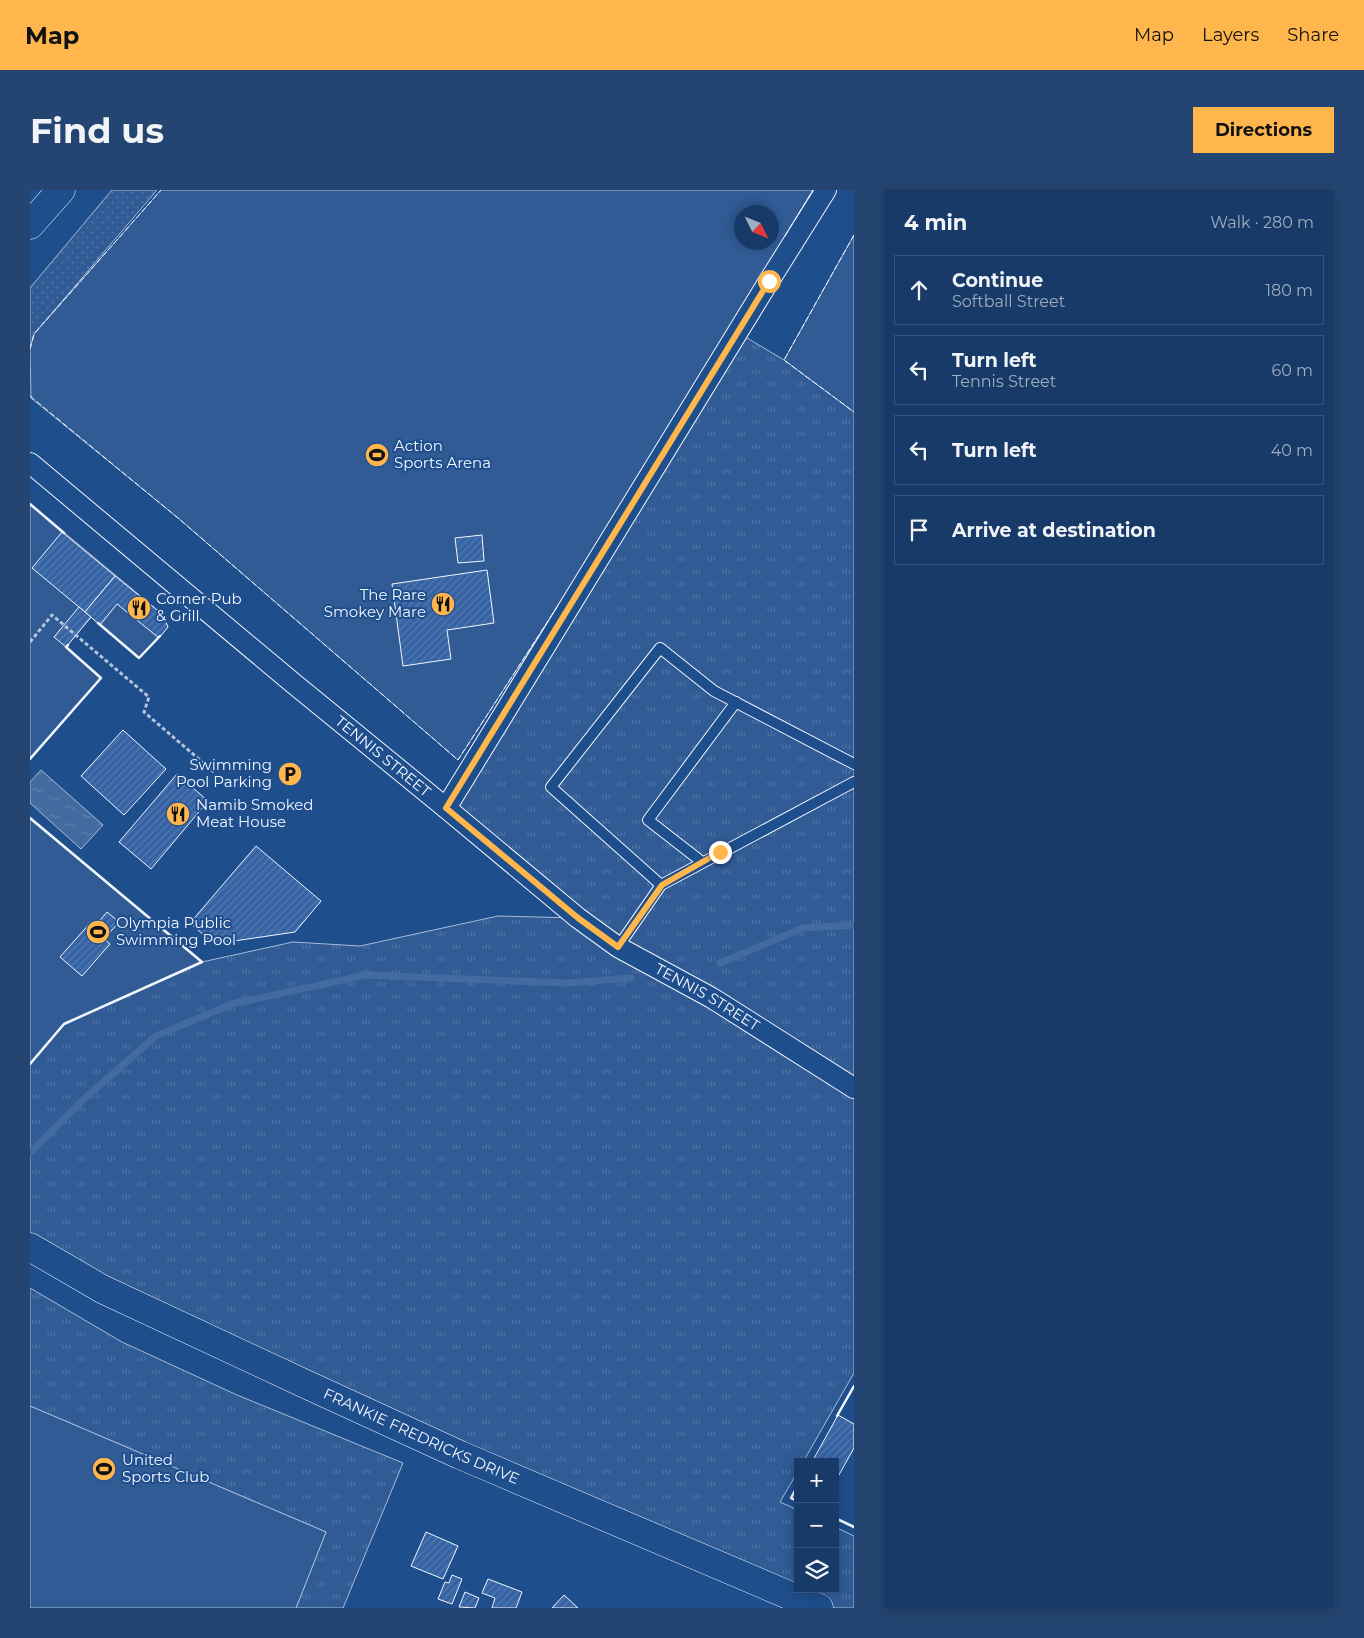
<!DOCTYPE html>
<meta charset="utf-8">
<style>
body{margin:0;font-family:Montserrat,sans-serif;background:#244571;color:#f1f3f6}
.controls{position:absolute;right:15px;bottom:15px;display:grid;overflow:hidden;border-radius:0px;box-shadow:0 2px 12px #0003}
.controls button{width:45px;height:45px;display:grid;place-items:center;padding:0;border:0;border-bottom:1px solid #36547d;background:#173a69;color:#f1f3f6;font:25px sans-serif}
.compass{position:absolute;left:704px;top:15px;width:45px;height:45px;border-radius:50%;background:#173a69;box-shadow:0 2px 12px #0003;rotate:133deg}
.stop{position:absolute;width:15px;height:15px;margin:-11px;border:4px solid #ffb74d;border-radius:50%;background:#fff}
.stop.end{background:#ffb74d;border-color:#fff;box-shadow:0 1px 5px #0008}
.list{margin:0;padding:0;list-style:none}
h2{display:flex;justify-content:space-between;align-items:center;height:65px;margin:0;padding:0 20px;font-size:21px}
h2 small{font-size:16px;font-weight:400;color:#9eadc0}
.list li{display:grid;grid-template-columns:32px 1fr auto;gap:15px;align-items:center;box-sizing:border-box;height:70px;margin:0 10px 10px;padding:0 10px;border:1px solid #36547d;border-radius:0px}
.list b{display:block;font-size:19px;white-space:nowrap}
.list p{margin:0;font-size:16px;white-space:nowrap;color:#9eadc0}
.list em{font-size:16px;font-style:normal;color:#9eadc0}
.icon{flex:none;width:28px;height:28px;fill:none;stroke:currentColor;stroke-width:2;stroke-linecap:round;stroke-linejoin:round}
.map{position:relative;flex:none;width:824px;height:1418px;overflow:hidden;border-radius:0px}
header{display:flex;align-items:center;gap:30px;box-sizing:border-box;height:70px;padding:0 25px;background:#ffb74d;color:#111}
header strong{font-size:24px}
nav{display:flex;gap:28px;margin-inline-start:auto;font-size:18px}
.intro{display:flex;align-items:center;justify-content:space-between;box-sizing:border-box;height:120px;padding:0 30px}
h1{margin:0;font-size:35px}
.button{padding:12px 22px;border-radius:0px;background:#ffb74d;color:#111;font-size:18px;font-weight:700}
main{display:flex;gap:30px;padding:0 30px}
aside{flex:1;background:#173a69;border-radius:0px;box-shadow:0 2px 12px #0003}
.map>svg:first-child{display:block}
.grass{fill:url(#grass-tufts);stroke:#a8bbd7}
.park{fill:url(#park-dots);stroke:#a8bbd7}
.garden{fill:#305b95;stroke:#a8bbd7;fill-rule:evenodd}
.water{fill:url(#water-ripples);stroke:#a8bbd7}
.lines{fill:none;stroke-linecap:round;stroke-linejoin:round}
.stream{stroke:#446ba0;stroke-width:7}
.building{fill:url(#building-hatch);stroke:#f2f6ff}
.lane-casing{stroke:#f2f6ff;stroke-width:12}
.street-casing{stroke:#f2f6ff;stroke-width:22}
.secondary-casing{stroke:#f2f6ff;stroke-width:29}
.path{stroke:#b3c4dc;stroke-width:3;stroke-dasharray:4 2.5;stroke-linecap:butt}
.lane{stroke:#1f4e8c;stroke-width:10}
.street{stroke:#1f4e8c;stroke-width:20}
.secondary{stroke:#1f4e8c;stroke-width:28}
.fence{stroke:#f2f6ff;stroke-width:1;stroke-dasharray:6 2.5;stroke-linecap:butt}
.wall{stroke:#f2f6ff;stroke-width:2.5}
.route{stroke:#ffb74d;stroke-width:6}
.labels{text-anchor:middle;stroke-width:4;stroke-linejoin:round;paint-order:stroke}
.poi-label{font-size:15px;fill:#f2f6ff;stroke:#1f4e8c;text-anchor:start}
.street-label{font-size:15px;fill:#f2f6ff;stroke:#1f4e8c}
</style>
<header>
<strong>Map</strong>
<nav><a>Map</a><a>Layers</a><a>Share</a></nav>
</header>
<div class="intro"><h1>Find us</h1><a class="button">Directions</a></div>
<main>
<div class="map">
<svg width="824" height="1418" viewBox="0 0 824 1418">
<defs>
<pattern id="grass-tufts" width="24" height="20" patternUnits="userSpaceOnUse" patternTransform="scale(1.25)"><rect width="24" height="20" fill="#305b95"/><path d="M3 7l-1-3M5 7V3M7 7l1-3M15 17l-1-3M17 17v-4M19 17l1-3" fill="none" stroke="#4e73a5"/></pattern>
<pattern id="park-dots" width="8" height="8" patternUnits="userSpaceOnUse" patternTransform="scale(1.25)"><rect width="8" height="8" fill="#305b95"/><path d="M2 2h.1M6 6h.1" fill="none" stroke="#4e73a5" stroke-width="1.8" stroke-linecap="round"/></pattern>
<pattern id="water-ripples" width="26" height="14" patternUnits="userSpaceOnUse" patternTransform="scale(1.25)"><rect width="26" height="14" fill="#446ba0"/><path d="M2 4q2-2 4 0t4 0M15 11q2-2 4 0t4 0" fill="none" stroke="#5f81ae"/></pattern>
<pattern id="building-hatch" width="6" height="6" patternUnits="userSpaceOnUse" patternTransform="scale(1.25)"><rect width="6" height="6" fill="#3563a3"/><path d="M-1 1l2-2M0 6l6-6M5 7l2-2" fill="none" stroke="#537ab1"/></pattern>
</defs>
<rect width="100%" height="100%" fill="#1f4e8c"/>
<!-- grass -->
<g class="grass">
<polygon points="707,142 754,170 824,222 824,1183 773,1272 768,1272 768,1281 750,1312 768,1320 768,1399 805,1399 805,1337 824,1346 824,1418 791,1418 0,1057 0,628 172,772 263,752 330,756 468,726 547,728 416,618"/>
<polygon points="0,1098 92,1152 207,1205 373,1273 313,1418 266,1418 296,1342 0,1216"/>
</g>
<!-- park -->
<polygon class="park" points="82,0 127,0 4,144 0,159 0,98"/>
<!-- garden -->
<g class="garden">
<path d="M131,0H783L589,322L428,570L148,328L1,208L0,159L4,144ZM712,22H742V52H712Z"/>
<polygon points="824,45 824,222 754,170"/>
<polygon points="0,314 132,424 138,437 109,468 61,427 36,457 71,488 0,569"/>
<polygon points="0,628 172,772 34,834 0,874"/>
<polygon points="0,1216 296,1342 266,1418 0,1418"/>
</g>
<!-- water -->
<polygon class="water" points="11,580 73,635 51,659 0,613 0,592"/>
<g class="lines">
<!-- stream -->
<g class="stream">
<polyline points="690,773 773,738 824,735"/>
<polyline points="0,963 54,909 126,846 202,814 336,785 538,793 601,788"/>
</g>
</g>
<!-- building -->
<g class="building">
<polygon points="32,342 85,386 55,422 2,378"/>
<polygon points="452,345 454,371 428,373 425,348"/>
<polygon points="457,380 464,433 417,440 421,469 373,476 362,394"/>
<polygon points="85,386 132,424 138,437 129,448 87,414 70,435 55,422"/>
<polygon points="49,417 61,427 36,457 24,447"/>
<polygon points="93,540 136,579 94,625 51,586"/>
<polygon points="147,584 178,611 121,679 89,652"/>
<polygon points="226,656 291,711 265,742 184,754 160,733"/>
<polygon points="77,722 89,732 74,749 80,754 52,786 30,767 61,732 65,736"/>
<polygon points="808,1225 824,1234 824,1258 805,1292 805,1272 782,1272"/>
<polygon points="396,1342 428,1356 413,1389 381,1376"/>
<polygon points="422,1385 432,1389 422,1414 408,1409 415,1392 419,1393"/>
<polygon points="458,1389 492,1402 486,1418 462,1418 465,1408 452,1403"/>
<polygon points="435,1402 449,1408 445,1418 429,1417"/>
<polygon points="534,1405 548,1418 522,1418"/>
</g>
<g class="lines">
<!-- lane casing -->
<g class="lane-casing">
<g id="lane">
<polyline points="672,672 618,630 706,512"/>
<polyline points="631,695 521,597 630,458 684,501 824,574"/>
<polyline points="588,757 631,695 824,592"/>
</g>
</g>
<!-- street casing -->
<g class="street-casing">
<g id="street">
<path id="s1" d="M0,273L263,493L416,618L548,728L588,757L682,808L824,898"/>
<polyline points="416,618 739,91 796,0"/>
</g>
</g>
<!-- secondary casing -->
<g class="secondary-casing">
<g id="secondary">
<polyline points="0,35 31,0"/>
<path id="s2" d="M0,1057L72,1099L271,1192L430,1265L789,1418"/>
</g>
</g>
<!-- path -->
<polyline class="path" points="0,452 22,425 119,507 114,522 184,582"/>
<!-- lane -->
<use href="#lane" class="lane"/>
<!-- street -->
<use href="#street" class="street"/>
<!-- secondary -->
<use href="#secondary" class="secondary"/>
<!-- fence -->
<g class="fence">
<polyline points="824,45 754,170 824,222"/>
<polyline points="755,46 783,0"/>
<polyline points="0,159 4,144 131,0"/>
<polyline points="0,206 148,328 428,570 529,414"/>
</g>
<!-- wall -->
<g class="wall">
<polyline points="0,314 34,343"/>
<polyline points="68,433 109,468 130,446"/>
<polyline points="0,569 71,488 36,457 38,455"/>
<polyline points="0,628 172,772 34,834 0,874"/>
<polyline points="807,1226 824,1196"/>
<polyline points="768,1295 761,1308 768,1311"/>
<polyline points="805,1328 824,1337"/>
</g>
</g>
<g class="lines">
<!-- route -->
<polyline class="route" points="690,662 632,695 588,757 548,728 416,618 739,91"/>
</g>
<!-- icons -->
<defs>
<g id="stadium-disc" transform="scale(1.25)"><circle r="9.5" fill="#ffb74d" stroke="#1f4e8c"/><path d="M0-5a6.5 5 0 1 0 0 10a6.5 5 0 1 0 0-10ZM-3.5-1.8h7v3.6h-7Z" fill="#111"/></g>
<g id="restaurant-disc" transform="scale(1.25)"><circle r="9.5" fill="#ffb74d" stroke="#1f4e8c"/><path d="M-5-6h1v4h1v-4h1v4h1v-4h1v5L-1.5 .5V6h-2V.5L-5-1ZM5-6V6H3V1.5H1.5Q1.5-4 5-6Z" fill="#111"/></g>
<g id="parking-disc" transform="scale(1.25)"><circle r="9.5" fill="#ffb74d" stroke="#1f4e8c"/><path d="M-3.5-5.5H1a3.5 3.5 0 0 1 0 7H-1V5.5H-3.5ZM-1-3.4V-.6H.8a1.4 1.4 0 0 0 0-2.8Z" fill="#111"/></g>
</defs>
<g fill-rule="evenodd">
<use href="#stadium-disc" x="347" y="265"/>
<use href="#restaurant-disc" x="413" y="414"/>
<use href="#restaurant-disc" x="109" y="418"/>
<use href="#parking-disc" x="260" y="584"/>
<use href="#restaurant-disc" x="148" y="624"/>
<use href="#stadium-disc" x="68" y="742"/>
<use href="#stadium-disc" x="74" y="1279"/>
</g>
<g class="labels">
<!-- poi labels -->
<g class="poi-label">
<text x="364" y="261">Action<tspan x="364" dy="17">Sports Arena</tspan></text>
<text x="396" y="410" text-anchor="end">The Rare<tspan x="396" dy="17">Smokey Mare</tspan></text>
<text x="126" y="414">Corner Pub<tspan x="126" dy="17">&amp; Grill</tspan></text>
<text x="242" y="580" text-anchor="end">Swimming<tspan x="242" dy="17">Pool Parking</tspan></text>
<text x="166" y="620">Namib Smoked<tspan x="166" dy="17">Meat House</tspan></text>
<text x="86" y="738">Olympia Public<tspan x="86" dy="17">Swimming Pool</tspan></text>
<text x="92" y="1275">United<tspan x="92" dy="17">Sports Club</tspan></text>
</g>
<!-- street labels -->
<g class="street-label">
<text dy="5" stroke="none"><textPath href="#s1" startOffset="459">TENNIS STREET</textPath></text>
<text dy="5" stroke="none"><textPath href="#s1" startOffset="864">TENNIS STREET</textPath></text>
<text dy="5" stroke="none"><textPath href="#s2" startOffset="435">FRANKIE FREDRICKS DRIVE</textPath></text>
</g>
</g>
</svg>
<div class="controls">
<button>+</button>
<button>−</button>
<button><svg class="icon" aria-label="layers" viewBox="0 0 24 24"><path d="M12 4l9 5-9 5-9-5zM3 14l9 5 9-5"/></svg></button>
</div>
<svg class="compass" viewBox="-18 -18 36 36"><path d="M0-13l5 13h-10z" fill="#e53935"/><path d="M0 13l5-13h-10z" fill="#9eadc0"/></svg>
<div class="stop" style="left:739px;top:91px"></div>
<div class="stop end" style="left:690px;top:662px"></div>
</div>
<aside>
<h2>4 min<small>Walk · 280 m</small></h2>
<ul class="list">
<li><svg class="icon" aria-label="ahead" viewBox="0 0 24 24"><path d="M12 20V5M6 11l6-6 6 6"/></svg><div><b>Continue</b><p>Softball Street</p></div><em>180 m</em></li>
<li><svg class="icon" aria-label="left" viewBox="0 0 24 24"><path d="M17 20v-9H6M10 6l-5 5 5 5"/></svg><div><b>Turn left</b><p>Tennis Street</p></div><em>60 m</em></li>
<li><svg class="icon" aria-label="left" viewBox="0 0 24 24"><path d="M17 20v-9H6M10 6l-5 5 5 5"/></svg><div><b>Turn left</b></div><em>40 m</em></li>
<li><svg class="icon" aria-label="arrive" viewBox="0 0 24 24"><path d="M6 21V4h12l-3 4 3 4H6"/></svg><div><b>Arrive at destination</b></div></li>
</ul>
</aside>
</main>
